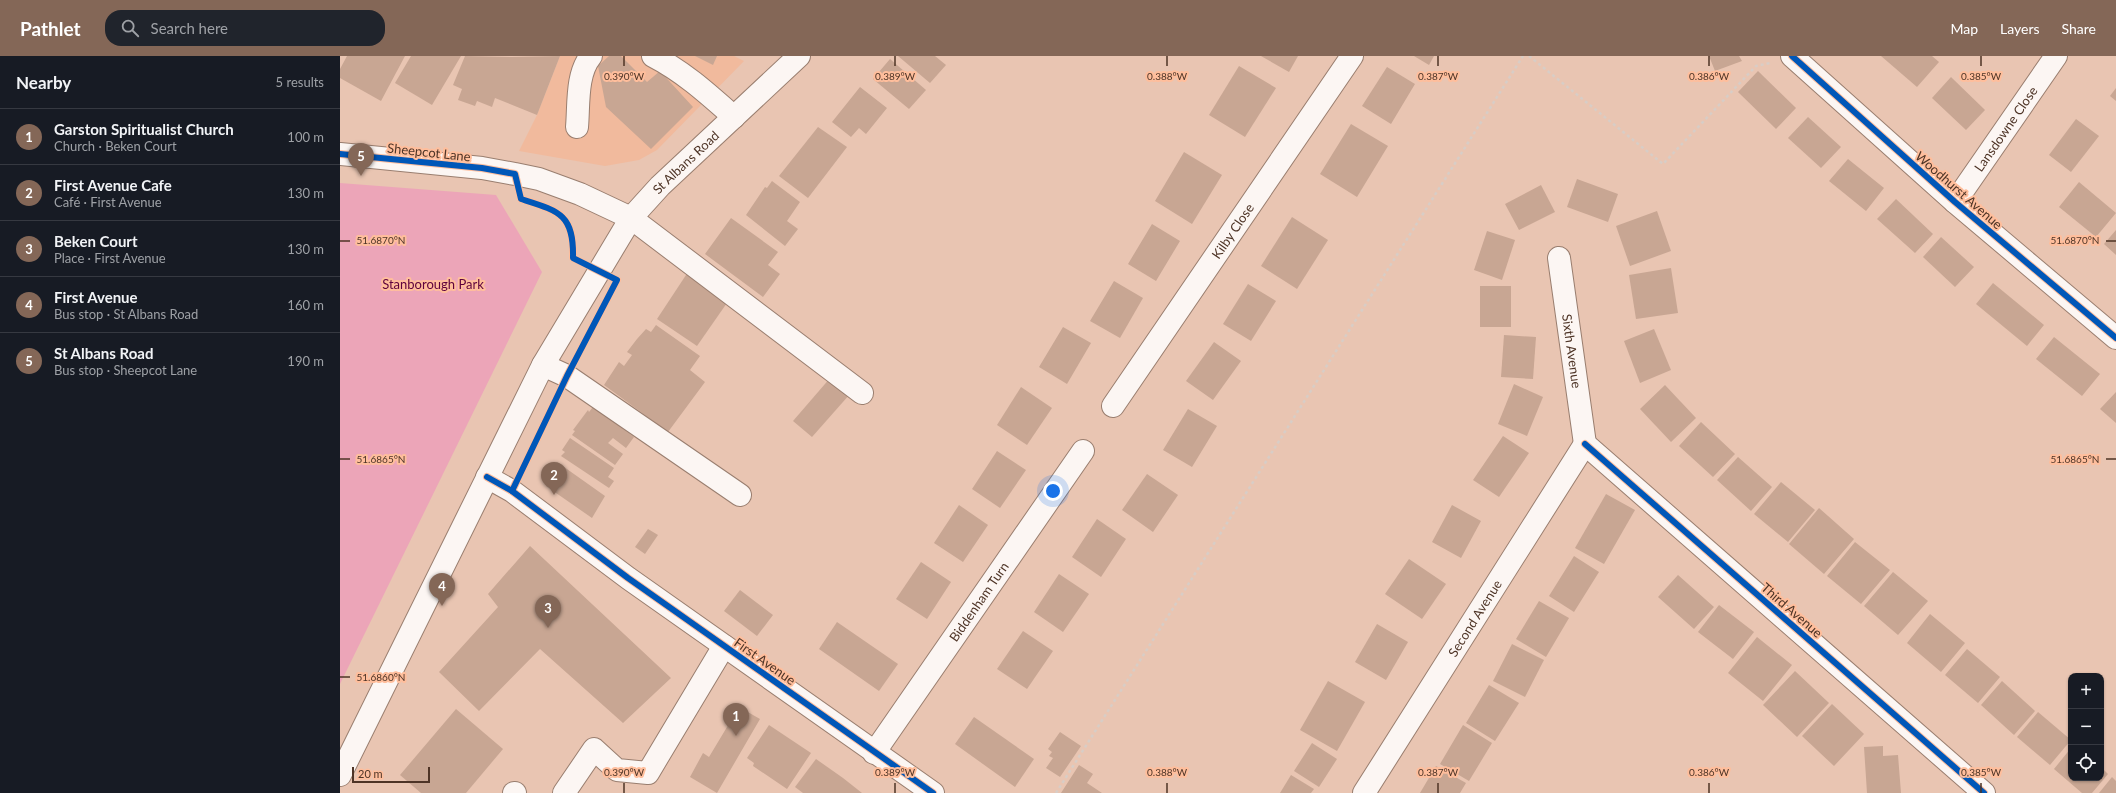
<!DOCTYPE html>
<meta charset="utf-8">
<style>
body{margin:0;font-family:Lato,sans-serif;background:#20242c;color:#f1f3f6}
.controls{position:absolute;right:12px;bottom:12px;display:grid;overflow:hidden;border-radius:8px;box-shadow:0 1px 3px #0004}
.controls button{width:36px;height:36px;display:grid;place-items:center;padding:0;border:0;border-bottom:1px solid #363941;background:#171b24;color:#f1f3f6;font:20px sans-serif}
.scale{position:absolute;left:12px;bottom:10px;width:78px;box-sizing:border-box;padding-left:4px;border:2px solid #4e3426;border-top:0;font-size:11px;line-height:14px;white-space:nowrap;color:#4e3426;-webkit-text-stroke:3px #ffbe9c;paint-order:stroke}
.you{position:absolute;left:713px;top:435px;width:14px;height:14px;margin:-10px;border:3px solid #fff;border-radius:50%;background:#1a73e8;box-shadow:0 0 0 6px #1a73e833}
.badge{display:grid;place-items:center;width:26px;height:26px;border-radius:50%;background:#846757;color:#fff;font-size:13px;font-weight:700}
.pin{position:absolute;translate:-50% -33px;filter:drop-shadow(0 1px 2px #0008)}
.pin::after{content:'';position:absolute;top:21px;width:14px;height:12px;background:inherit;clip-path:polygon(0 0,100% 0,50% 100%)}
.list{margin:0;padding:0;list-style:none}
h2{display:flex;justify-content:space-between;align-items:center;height:52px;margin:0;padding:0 16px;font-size:17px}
h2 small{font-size:13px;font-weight:400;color:#9ea1a6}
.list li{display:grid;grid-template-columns:26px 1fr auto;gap:12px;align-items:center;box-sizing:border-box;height:56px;padding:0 16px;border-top:1px solid #363941}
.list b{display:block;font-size:15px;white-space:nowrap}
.list p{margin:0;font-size:13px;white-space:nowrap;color:#9ea1a6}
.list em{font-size:13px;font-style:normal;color:#9ea1a6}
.icon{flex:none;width:22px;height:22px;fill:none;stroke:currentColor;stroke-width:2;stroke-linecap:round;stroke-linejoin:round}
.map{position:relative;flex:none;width:1776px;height:737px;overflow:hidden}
header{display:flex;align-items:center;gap:24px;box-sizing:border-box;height:56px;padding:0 20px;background:#846757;color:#fff}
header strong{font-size:19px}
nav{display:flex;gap:22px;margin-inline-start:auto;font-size:14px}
.search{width:280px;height:36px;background:#20242c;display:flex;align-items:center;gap:10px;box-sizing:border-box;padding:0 14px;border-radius:16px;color:#9ea1a6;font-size:15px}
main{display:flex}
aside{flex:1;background:#171b24}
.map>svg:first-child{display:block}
.built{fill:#f1ba9d}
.green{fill:#eca5b8}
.building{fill:#c8a693}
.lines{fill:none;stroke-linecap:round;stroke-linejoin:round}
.minor-casing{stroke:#997e6f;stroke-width:24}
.major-casing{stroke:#997e6f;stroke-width:24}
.path{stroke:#d8cdc6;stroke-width:2.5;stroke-dasharray:3 3;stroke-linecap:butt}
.minor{stroke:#fcf6f3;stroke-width:22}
.major{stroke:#fcf6f3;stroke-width:22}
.cycleway-casing{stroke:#ffbe9c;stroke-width:8}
.cycleway{stroke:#0057b8;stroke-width:6}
.ticks{fill:none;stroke:#4e3426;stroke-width:1.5}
.labels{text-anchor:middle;stroke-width:4;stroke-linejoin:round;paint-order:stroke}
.street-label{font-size:13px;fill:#4e3426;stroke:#ffbe9c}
.park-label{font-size:13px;fill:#5e023d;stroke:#ffbe9c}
.ticks-label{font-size:10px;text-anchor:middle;fill:#4e3426;stroke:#ffbe9c;stroke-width:4;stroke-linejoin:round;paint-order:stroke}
</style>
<header>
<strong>Pathlet</strong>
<div class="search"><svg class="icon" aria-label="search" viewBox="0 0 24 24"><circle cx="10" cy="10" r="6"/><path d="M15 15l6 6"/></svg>Search here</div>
<nav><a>Map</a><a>Layers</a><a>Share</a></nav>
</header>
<main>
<aside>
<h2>Nearby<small>5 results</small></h2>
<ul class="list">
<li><span class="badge">1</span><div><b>Garston Spiritualist Church</b><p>Church · Beken Court</p></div><em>100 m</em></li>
<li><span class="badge">2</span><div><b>First Avenue Cafe</b><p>Café · First Avenue</p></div><em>130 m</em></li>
<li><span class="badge">3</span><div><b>Beken Court</b><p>Place · First Avenue</p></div><em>130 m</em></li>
<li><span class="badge">4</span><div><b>First Avenue</b><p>Bus stop · St Albans Road</p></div><em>160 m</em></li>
<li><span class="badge">5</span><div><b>St Albans Road</b><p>Bus stop · Sheepcot Lane</p></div><em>190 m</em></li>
</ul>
</aside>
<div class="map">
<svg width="1776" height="737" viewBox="0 0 1776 737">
<rect width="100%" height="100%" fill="#e9c5b2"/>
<!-- built -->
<polygon class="built" points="220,0 394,0 404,5 317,94 299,104 265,110 179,95 197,59"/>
<!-- green -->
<polygon class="green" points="0,127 156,139 202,216 0,628"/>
<!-- building -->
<g class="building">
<polygon points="7,0 65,0 41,45 0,22 0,13"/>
<polygon points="71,0 121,0 92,49 55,27"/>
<polygon points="125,0 172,1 220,0 197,59 155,42 152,51 137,45 135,50 118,44 122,33 113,29"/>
<polygon points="269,0 281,0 307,26 320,15 353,51 311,93 266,51 258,10"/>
<polygon points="355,0 377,0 373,9"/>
<polygon points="558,0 595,0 606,9 590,27"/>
<polygon points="921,0 958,0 949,16"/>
<polygon points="1074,0 1094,0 1089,9"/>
<polygon points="1369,0 1399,0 1402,5 1375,15"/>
<polygon points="1541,0 1592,0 1599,6 1577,31"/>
<polygon points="550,3 586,34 569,53 533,23"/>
<polygon points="899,10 936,32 905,81 869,59"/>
<polygon points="1047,11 1075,28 1051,68 1022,50"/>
<polygon points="1418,15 1456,52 1436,73 1398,36"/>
<polygon points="1611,21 1645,54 1626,74 1592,42"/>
<polygon points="520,31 547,52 526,78 519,72 511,81 492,66"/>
<polygon points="1776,32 1776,45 1770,40"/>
<polygon points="1468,61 1501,91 1481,112 1448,82"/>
<polygon points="1736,63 1759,80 1731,116 1709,99"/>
<polygon points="1011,68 1048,90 1017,141 980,118"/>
<polygon points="478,71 507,91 468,142 439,120"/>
<polygon points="844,96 882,119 852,168 815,145"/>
<polygon points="1508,103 1544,132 1526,155 1489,125"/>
<polygon points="1237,123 1278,138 1268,166 1227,151"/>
<polygon points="432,125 460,146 447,165 458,173 445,190 406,159 425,131 427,132"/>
<polygon points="1739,126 1776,157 1756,181 1719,151"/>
<polygon points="1201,129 1215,156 1179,174 1165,148"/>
<polygon points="1556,143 1593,178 1575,197 1537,163"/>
<polygon points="1317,155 1331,195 1290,210 1276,170"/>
<polygon points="952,161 988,184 957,233 921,210"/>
<polygon points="391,162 438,196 428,209 440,218 423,241 365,198"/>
<polygon points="812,168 840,185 816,225 788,208"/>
<polygon points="1776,174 1776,199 1764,188"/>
<polygon points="1147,175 1175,184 1162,224 1134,214"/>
<polygon points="1601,181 1634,211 1615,231 1583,201"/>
<polygon points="1331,212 1338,257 1296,263 1289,219"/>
<polygon points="348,216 389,244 357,290 317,263"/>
<polygon points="774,225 803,242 780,282 750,265"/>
<polygon points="1653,227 1704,269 1687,290 1636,248"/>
<polygon points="908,228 936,245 911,285 883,268"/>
<rect x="1140" y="230" width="31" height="41"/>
<polygon points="316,269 360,300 350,314 365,326 328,376 264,329 279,306 284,310 292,299 287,296 297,283 306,273 311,276"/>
<polygon points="723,271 751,287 727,328 699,311"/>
<polygon points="1314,273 1331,314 1300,327 1284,285"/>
<polygon points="1164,279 1196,281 1193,323 1161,321"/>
<polygon points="1714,281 1760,318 1742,340 1696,303"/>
<polygon points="874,286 901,305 873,344 846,325"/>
<polygon points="491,321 510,338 472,381 453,365"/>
<polygon points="1174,328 1203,341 1187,380 1158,368"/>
<polygon points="1325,329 1356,362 1331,386 1300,353"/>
<polygon points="681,331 712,352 687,389 657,369"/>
<polygon points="1776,336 1776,367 1760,353"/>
<polygon points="253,351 294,381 286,392 273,382 268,387 283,398 275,409 232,379 235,375 233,374 248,354 249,356"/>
<polygon points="848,353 877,370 852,411 823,394"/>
<polygon points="1361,366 1395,398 1373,421 1339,390"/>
<polygon points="1163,380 1189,397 1159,441 1133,424"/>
<polygon points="230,382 274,412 268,421 274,425 269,432 221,400 225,396 222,394"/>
<polygon points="657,395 686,414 660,452 632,433"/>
<polygon points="1398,401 1432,431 1411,455 1377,424"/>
<polygon points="214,406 216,408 217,406 265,440 252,462 206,430 205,424 208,419 206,418"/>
<polygon points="807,418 838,439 813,476 782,454"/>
<polygon points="1441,426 1475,454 1448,486 1414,458"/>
<polygon points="1266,438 1295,454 1264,508 1235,492"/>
<polygon points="619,449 648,469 623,506 594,487"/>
<polygon points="1112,449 1141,465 1121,502 1092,486"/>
<polygon points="1479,452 1514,483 1484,518 1449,488"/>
<polygon points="757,463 786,483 761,521 732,501"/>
<polygon points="308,473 318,479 305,498 295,491"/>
<polygon points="1515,486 1550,514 1521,548 1487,520"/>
<polygon points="190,490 331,622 283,667 200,593 139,655 99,616 158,551 148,538"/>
<polygon points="1234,500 1259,516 1234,556 1209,540"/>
<polygon points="1069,503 1106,528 1082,563 1045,538"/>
<polygon points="581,506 611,526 587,563 556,543"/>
<polygon points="1553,516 1588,545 1558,579 1524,550"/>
<polygon points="719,518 749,538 723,576 694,556"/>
<polygon points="1338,519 1374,551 1354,573 1318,541"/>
<polygon points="400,534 433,559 417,580 384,555"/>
<polygon points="1199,545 1229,562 1206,601 1176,583"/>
<polygon points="1379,549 1414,576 1393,603 1358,576"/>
<polygon points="1590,558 1625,587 1601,616 1567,587"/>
<polygon points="497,566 558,608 539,635 479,593"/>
<polygon points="1037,568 1068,586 1046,624 1015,606"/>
<polygon points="683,575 713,595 687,633 657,613"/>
<polygon points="1417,581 1452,609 1423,645 1388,617"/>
<polygon points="1172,588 1204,604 1185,641 1153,625"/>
<polygon points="1627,593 1660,621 1638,647 1605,619"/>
<polygon points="1455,615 1489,647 1457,681 1423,649"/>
<polygon points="988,625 1025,646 997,695 960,674"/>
<polygon points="1662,625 1695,655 1674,679 1641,649"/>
<polygon points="1149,629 1179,647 1155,685 1126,667"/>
<polygon points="1492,648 1524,678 1494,710 1462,680"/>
<polygon points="399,651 420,663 377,737 350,721 363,697 369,701"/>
<polygon points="116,653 163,693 126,737 81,737 60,719"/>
<polygon points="1698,656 1731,684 1710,709 1677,681"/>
<polygon points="634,661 694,703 675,731 615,688"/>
<polygon points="429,669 471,697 447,733 413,710 414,707 407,702"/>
<polygon points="1123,669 1152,687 1129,725 1100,708"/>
<polygon points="720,676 741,690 720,721 706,712 713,702 709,700 712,696 708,693"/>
<polygon points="972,687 997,703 979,731 954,715"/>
<polygon points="1543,690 1543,700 1558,699 1561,737 1527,737 1524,691"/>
<polygon points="1731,692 1731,722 1761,722 1761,711 1768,718 1752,737 1742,737 1714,713"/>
<polygon points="476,703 503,722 522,737 463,737 455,731"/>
<polygon points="739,709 753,718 747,727 762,737 721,737"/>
<polygon points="1096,710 1126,727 1120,737 1080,737"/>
<polygon points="951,719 974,733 971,737 940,737"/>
<polygon points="1772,721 1776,725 1776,737 1759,737"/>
</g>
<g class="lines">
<!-- minor casing -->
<g class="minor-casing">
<g id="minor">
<path d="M313,0C344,16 368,38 394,61"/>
<polyline points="1452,0 1615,146 1776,282"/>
<path d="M237,71C239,49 236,18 251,0"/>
<polyline points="0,98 142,112 175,118 199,123 240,138 291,162 522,337"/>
<path id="s1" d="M1615,146L1716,0"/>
<path id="s2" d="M1219,202L1245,388"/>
<polyline points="203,309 227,320 400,439"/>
<path id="s3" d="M773,350L1012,0"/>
<polyline points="1245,388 1644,737"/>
<polyline points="147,421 172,435 288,522 593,737"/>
<path id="s4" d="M534,697L743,395"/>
<polyline points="174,737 175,737"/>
<polyline points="224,737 254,693 277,714 308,717 384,590"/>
<path id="s5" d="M1024,737L1245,388"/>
</g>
</g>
<!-- major casing -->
<g class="major-casing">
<g id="major">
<path id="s6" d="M0,719L203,309L291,162L320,130L459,0"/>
</g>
</g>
<!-- path -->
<g class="path">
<polyline points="1189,0 1323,108 1416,10 1430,7"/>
<polyline points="716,737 1183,0"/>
</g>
<!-- minor -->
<use href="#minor" class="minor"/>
<!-- major -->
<use href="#major" class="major"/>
<!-- cycleway casing -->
<g class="cycleway-casing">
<g id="cycleway">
<polyline points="1452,0 1615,146 1776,282"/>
<path d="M0,98L142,112L175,118L181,143C219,155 234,158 233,202L277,224L227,320L172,435"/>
<polyline points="1245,388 1644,737"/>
<polyline points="147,421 172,435 288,522 593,737"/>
</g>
</g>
<!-- cycleway -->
<use href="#cycleway" class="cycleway"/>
</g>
<!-- ticks -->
<path class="ticks" d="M284,0V10M555,0V10M827,0V10M1098,0V10M1369,0V10M1641,0V10M0,185H10M1766,185H1776M0,403H10M1766,403H1776M0,621H10M284,727V737M555,727V737M827,727V737M1098,727V737M1369,727V737M1641,727V737"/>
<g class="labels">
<!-- street labels -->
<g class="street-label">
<text dy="5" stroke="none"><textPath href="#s1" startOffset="89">Lansdowne Close</textPath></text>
<text transform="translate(89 96) rotate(6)" y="5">Sheepcot Lane</text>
<text dy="5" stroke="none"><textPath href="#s6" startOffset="707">St Albans Road</textPath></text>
<text transform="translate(1619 134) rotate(41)" y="5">Woodhurst Avenue</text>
<text dy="5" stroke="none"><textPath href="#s3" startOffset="212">Kilby Close</textPath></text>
<text dy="5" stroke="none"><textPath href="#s2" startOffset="94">Sixth Avenue</textPath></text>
<text dy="5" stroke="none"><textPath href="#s4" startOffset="184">Biddenham Turn</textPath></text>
<text transform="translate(1452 554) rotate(41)" y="5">Third Avenue</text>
<text dy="5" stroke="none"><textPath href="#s5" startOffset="207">Second Avenue</textPath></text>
<text transform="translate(425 605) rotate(35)" y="5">First Avenue</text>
</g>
<!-- park labels -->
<g class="park-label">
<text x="93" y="233">Stanborough Park</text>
</g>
</g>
<g class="ticks-label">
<text x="284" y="24">0.390°W</text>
<text x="555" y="24">0.389°W</text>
<text x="827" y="24">0.388°W</text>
<text x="1098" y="24">0.387°W</text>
<text x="1369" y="24">0.386°W</text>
<text x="1641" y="24">0.385°W</text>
<text x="41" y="188">51.6870°N</text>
<text x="1735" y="188">51.6870°N</text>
<text x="41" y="407">51.6865°N</text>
<text x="1735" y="407">51.6865°N</text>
<text x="41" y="625">51.6860°N</text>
<text x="284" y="720">0.390°W</text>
<text x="555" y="720">0.389°W</text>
<text x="827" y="720">0.388°W</text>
<text x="1098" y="720">0.387°W</text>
<text x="1369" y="720">0.386°W</text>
<text x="1641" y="720">0.385°W</text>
</g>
</svg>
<div class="controls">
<button>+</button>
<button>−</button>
<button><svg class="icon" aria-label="locate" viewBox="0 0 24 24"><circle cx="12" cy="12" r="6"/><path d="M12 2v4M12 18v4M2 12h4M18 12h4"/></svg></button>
</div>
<div class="scale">20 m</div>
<div class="you"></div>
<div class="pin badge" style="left:396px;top:680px">1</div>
<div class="pin badge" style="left:214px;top:439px">2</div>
<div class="pin badge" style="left:208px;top:572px">3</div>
<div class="pin badge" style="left:102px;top:550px">4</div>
<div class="pin badge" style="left:21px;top:120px">5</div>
</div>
</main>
